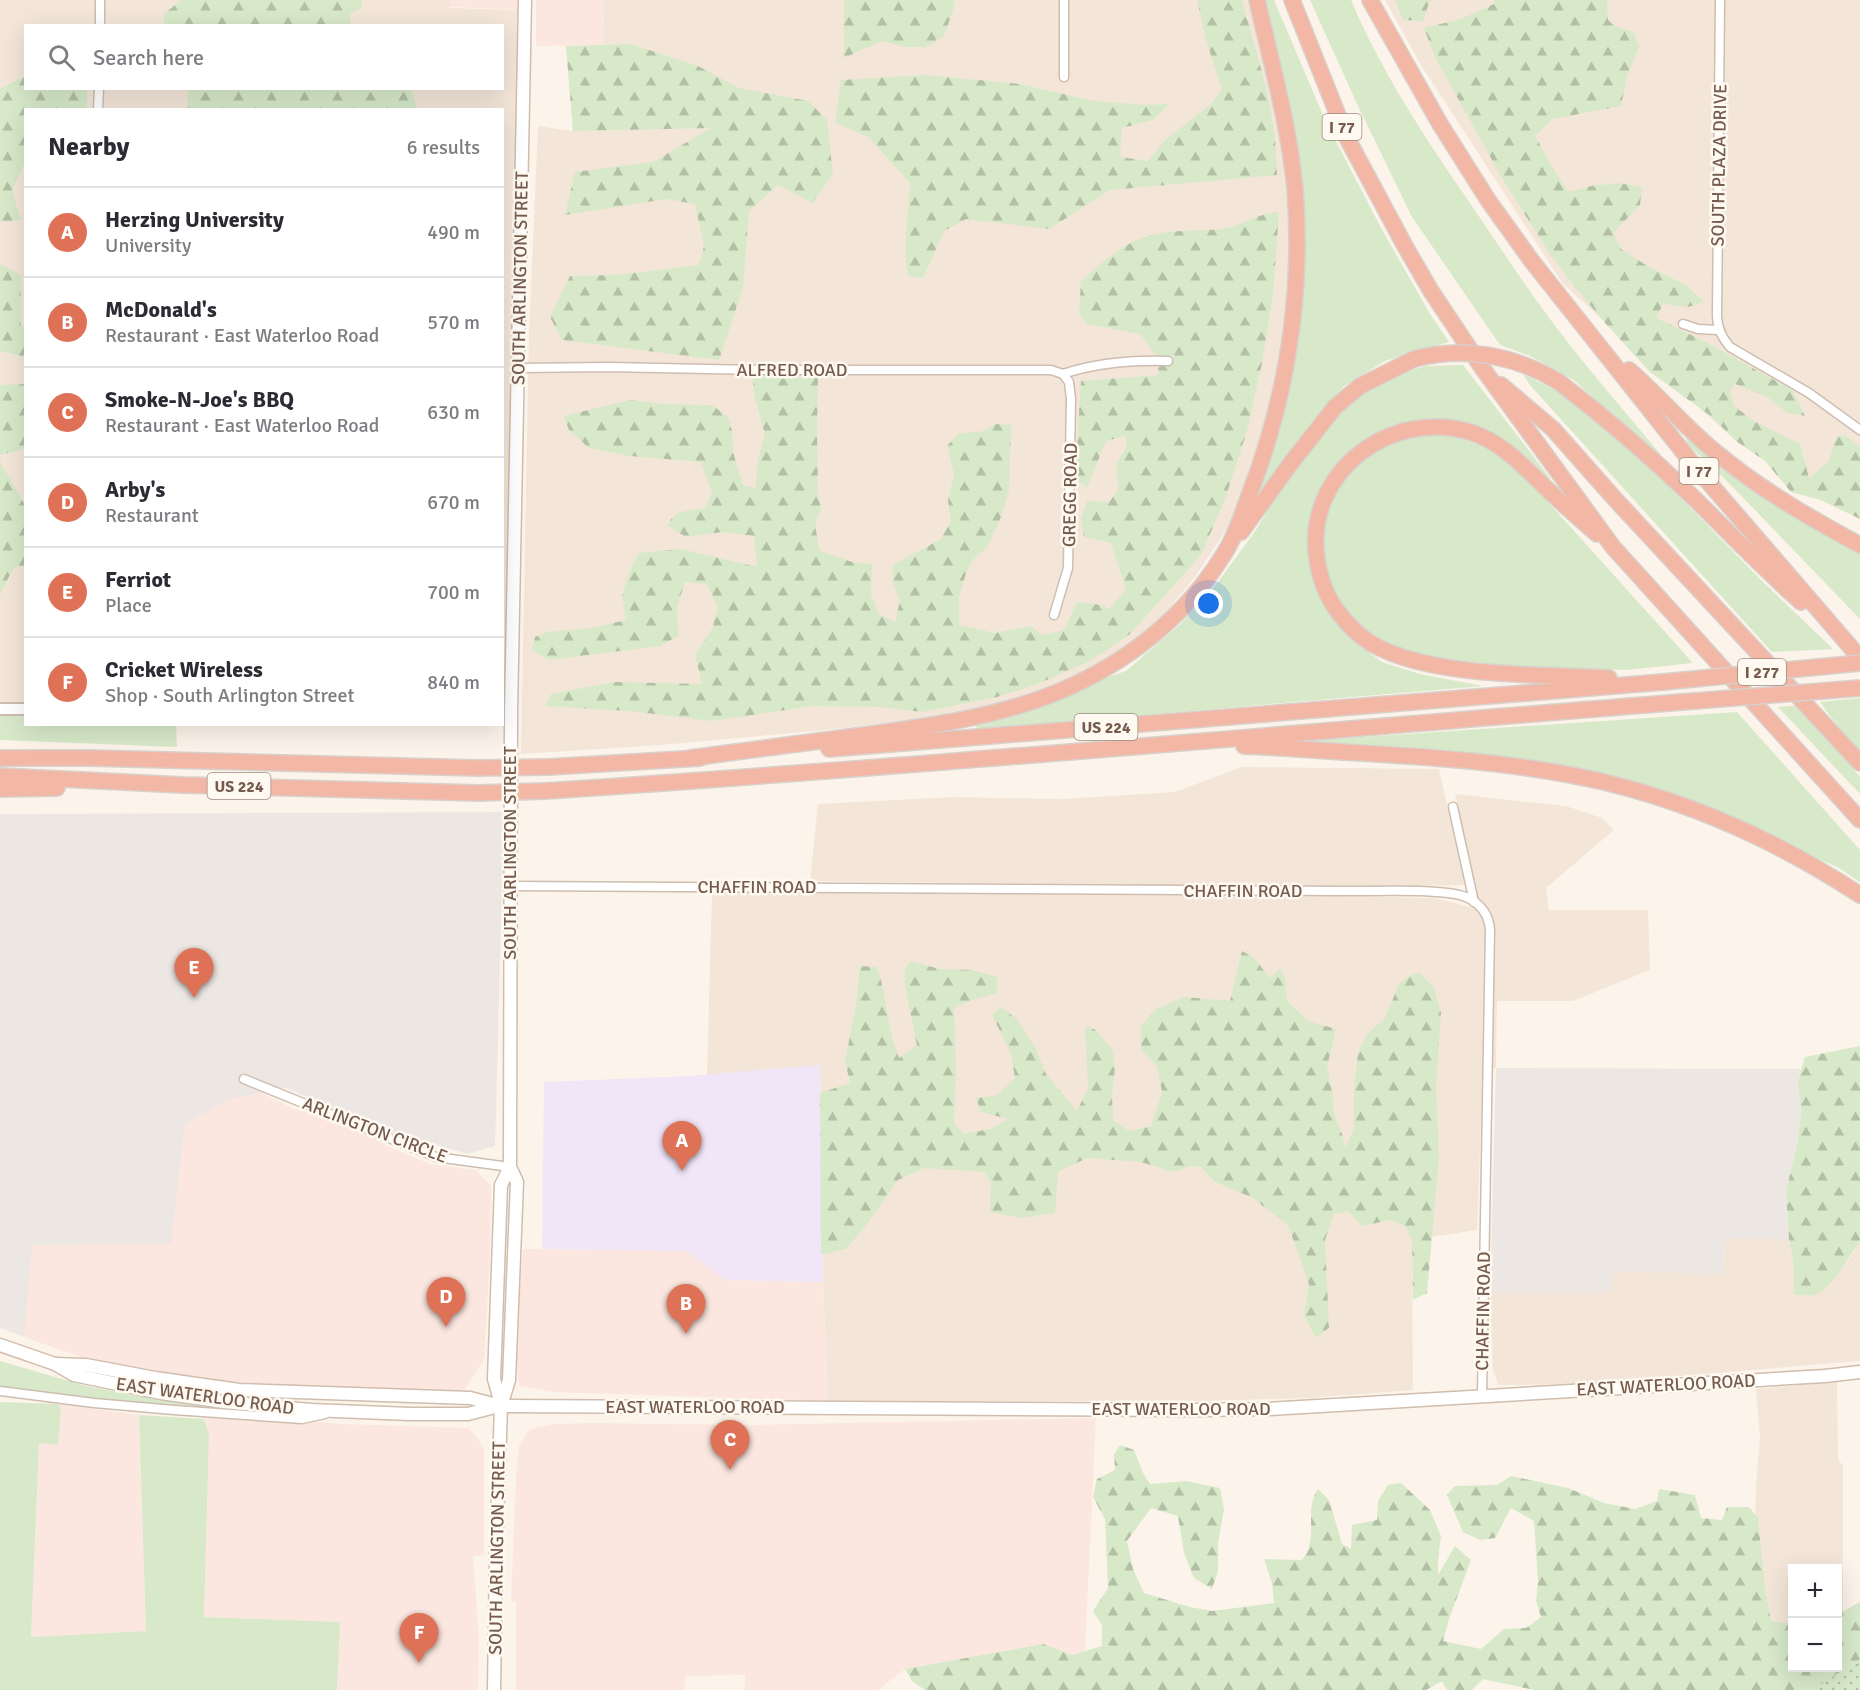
<!DOCTYPE html>
<meta charset="utf-8">
<style>
body{margin:0;font-family:Signika,sans-serif;background:#f7f7f7;color:#2b2b33}
.controls{position:absolute;right:18px;bottom:18px;display:grid;overflow:hidden;border-radius:0px;box-shadow:0 6px 24px #0002}
.controls button{width:54px;height:54px;display:grid;place-items:center;padding:0;border:0;border-bottom:2px solid #e1e1e2;background:#fff;color:#2b2b33;font:30px sans-serif}
.you{position:absolute;left:1209px;top:604px;width:21px;height:21px;margin:-15px;border:4px solid #fff;border-radius:50%;background:#1a73e8;box-shadow:0 0 0 9px #1a73e833}
.badge{display:grid;place-items:center;width:39px;height:39px;border-radius:50%;background:#df7256;color:#fff;font-size:20px;font-weight:700}
.pin{position:absolute;translate:-50% -50px;filter:drop-shadow(0 2px 3px #0008)}
.pin::after{content:'';position:absolute;top:32px;width:21px;height:18px;background:inherit;clip-path:polygon(0 0,100% 0,50% 100%)}
.list{margin:0;padding:0;list-style:none}
h2{display:flex;justify-content:space-between;align-items:center;height:78px;margin:0;padding:0 24px;font-size:26px}
h2 small{font-size:20px;font-weight:400;color:#7c7c81}
.list li{display:grid;grid-template-columns:39px 1fr auto;gap:18px;align-items:center;box-sizing:border-box;height:90px;padding:0 24px;border-top:2px solid #e1e1e2}
.list b{display:block;font-size:22px;white-space:nowrap}
.list p{margin:0;font-size:20px;white-space:nowrap;color:#7c7c81}
.list em{font-size:20px;font-style:normal;color:#7c7c81}
.icon{flex:none;width:33px;height:33px;fill:none;stroke:currentColor;stroke-width:2;stroke-linecap:round;stroke-linejoin:round}
.map{position:relative;flex:none;width:1860px;height:1690px;overflow:hidden}
.search{position:absolute;background:#fff;box-shadow:0 6px 24px #0002;left:24px;top:24px;width:480px;height:66px;display:flex;align-items:center;gap:15px;box-sizing:border-box;padding:0 21px;border-radius:0px;color:#7c7c81;font-size:22px}
.panel{position:absolute;background:#fff;box-shadow:0 6px 24px #0002;left:24px;top:108px;width:480px;height:618px;border-radius:0px}
.map>svg:first-child{display:block}
.residential{fill:#f3e6d9}
.commercial{fill:#fbe7df}
.industrial{fill:#ede7e3}
.education{fill:#f1e6f8}
.grass{fill:#d7e9c9}
.forest{fill:url(#forest-firs)}
.park{fill:url(#park-dots)}
.lines{fill:none;stroke-linecap:round;stroke-linejoin:round}
.minor-casing{stroke:#cebdb0;stroke-width:11}
.tertiary-casing{stroke:#cebdb0;stroke-width:14}
.secondary-casing{stroke:#d0bdae;stroke-width:15}
.motorway-casing{stroke:#d9d1cd;stroke-width:18}
.minor{stroke:#fff;stroke-width:8}
.tertiary{stroke:#fff;stroke-width:10}
.secondary{stroke:#fff;stroke-width:12}
.motorway{stroke:#f2b7a5;stroke-width:15}
.motorway-bridge-casing{stroke:#d9d1cd;stroke-width:18;stroke-linecap:butt}
.motorway-bridge{stroke:#f2b7a5;stroke-width:15}
.labels{text-anchor:middle;stroke-width:5;stroke-linejoin:round;paint-order:stroke}
.shield{fill:#fef9f1;stroke:#9f8a7f;stroke-width:1.5}
.shield-label{font-size:16px;font-weight:bold;fill:#765b4e}
.street-label{font-size:18px;fill:#765b4e;stroke:#fef9f1}
</style>
<div class="map">
<svg width="1860" height="1690" viewBox="0 0 1860 1690">
<defs>
<pattern id="forest-firs" width="22" height="20" patternUnits="userSpaceOnUse" patternTransform="scale(1.5)"><rect width="22" height="20" fill="#d7e9c9"/><path d="M5 1l3.5 6h-7zM16 11l3.5 6h-7z" fill="#b3c0a5"/></pattern>
<pattern id="park-dots" width="8" height="8" patternUnits="userSpaceOnUse" patternTransform="scale(1.5)"><rect width="8" height="8" fill="#d7e9c9"/><path d="M2 2h.1M6 6h.1" fill="none" stroke="#b3c0a5" stroke-width="1.8" stroke-linecap="round"/></pattern>
</defs>
<rect width="100%" height="100%" fill="#fcf4ea"/>
<!-- residential -->
<g class="residential">
<polygon points="0,0 95,0 95,25 26,26 26,88 94,89 93,109 26,110 26,704 0,704"/>
<polygon points="105,0 450,0 450,8 522,10 508,708 502,708 502,110 104,110 104,89 502,88 502,26 105,25"/>
<polygon points="604,0 1249,0 1283,148 1290,247 1283,345 1255,464 1232,521 1195,577 1161,618 1117,654 1062,683 981,708 937,717 826,730 661,745 521,754 529,333 538,126 573,131 566,46 603,45"/>
<polygon points="1385,0 1860,0 1860,519 1736,441 1563,284 1421,65"/>
<polygon points="1242,767 1439,769 1465,885 1303,887 810,881 818,804 953,797 1062,799 1175,792"/>
<polygon points="1455,794 1566,806 1602,818 1614,830 1546,888 1549,910 1648,910 1650,970 1573,1001 1497,1001 1496,1068 1483,1068 1477,1230 1412,1240 1413,1390 1308,1398 1209,1401 828,1401 823,1282 820,1066 707,1075 712,892 1289,895 1435,898 1474,908 1477,895"/>
<polygon points="1725,1238 1789,1239 1794,1267 1794,1294 1824,1289 1851,1257 1860,1240 1860,1361 1585,1384 1498,1385 1493,1370 1490,1292 1610,1292 1614,1271 1724,1274"/>
<polygon points="1837,1382 1838,1460 1843,1465 1843,1626 1838,1626 1838,1568 1792,1568 1792,1626 1753,1626 1756,1484 1760,1437 1756,1389"/>
</g>
<!-- commercial -->
<g class="commercial">
<polygon points="450,0 522,0 522,10 450,7"/>
<polygon points="536,0 604,0 603,45 536,46"/>
<polygon points="260,1092 292,1108 346,1123 389,1147 430,1164 476,1170 491,1186 490,1258 484,1360 465,1389 449,1392 379,1391 195,1379 134,1370 86,1359 24,1337 31,1245 171,1244 185,1123 229,1099"/>
<polygon points="523,1249 687,1251 725,1280 823,1282 828,1401 553,1392 520,1386 514,1359"/>
<polygon points="59,1404 139,1415 146,1631 31,1637 39,1442 58,1445 61,1413"/>
<polygon points="203,1414 343,1424 468,1428 476,1436 484,1449 484,1555 473,1556 479,1639 478,1690 337,1690 339,1622 204,1617 209,1434"/>
<polygon points="1096,1418 1085,1651 1072,1655 1043,1644 905,1669 878,1690 745,1690 745,1675 685,1676 685,1690 516,1690 516,1602 511,1601 516,1478 519,1445 530,1429 554,1424 592,1423 751,1425"/>
</g>
<!-- industrial -->
<g class="industrial">
<polygon points="504,812 495,1146 468,1154 388,1131 286,1088 229,1099 185,1124 171,1244 32,1245 24,1337 0,1328 0,814"/>
<polygon points="1496,1068 1801,1069 1798,1081 1801,1111 1798,1140 1786,1192 1789,1239 1725,1238 1724,1274 1614,1271 1611,1292 1490,1292"/>
</g>
<!-- education -->
<polygon class="education" points="820,1065 823,1282 725,1280 687,1251 542,1249 544,1082 689,1076"/>
<!-- grass -->
<g class="grass">
<polygon points="1262,0 1274,0 1325,120 1380,226 1430,314 1449,342 1385,361 1344,386 1313,421 1259,499 1256,496 1286,402 1291,376 1303,258"/>
<path d="M1310,0H1351C1379,67 1422,133 1463,193C1495,239 1525,287 1559,331C1598,382 1641,430 1681,479L1574,380L1530,356L1500,345L1412,217L1358,106Z"/>
<polygon points="1463,365 1550,478 1545,480 1463,425 1363,446 1317,505 1320,588 1335,622 1356,643 1382,662 1420,674 1483,686 977,729 975,721 1126,671 1179,625 1215,586 1256,530 1286,480 1351,401 1383,378 1426,366"/>
<polygon points="1523,374 1568,397 1635,451 1760,579 1833,649 1772,652 1529,384"/>
<polygon points="1686,433 1860,545 1860,619 1726,480 1687,444"/>
<polygon points="1414,434 1451,435 1497,451 1522,473 1693,663 1627,670 1508,666 1422,656 1385,644 1360,628 1339,606 1324,569 1324,521 1330,502 1346,472 1386,442"/>
<polygon points="1860,698 1860,751 1843,733 1820,702"/>
<polygon points="1800,705 1860,777 1860,794 1778,707"/>
<polygon points="1737,712 1860,850 1860,882 1839,868 1691,802 1595,774 1309,745 1303,741"/>
<polygon points="0,716 25,716 26,724 176,725 177,747 0,740"/>
<polygon points="0,1361 86,1386 144,1397 212,1408 97,1400 0,1388"/>
<polygon points="0,1402 59,1404 61,1413 58,1445 39,1443 31,1637 146,1631 139,1415 204,1419 209,1434 204,1617 340,1622 337,1690 0,1690"/>
</g>
<!-- forest -->
<g class="forest">
<polygon points="181,0 362,0 361,8 350,14 350,25 164,25 164,14"/>
<polygon points="844,0 953,0 955,5 944,36 926,47 906,47 881,41 844,58"/>
<path d="M1197,0H1242L1266,87L1275,136L1277,175L1110,190L1049,229L966,219L944,231L923,278L908,276C902,245 909,214 910,183L868,137L835,123L841,80L924,75L1020,84L1093,101L1147,105L1169,104L1153,120L1122,128L1120,157L1148,161L1166,139L1211,104L1222,89L1207,43Z"/>
<polygon points="1395,0 1430,0 1423,21 1403,20"/>
<path d="M1494,0H1611L1607,2L1608,20L1615,26L1633,32L1639,47L1627,76L1621,106L1552,119L1535,136C1546,154 1555,175 1569,192L1591,186L1618,183L1642,187L1640,205L1613,233L1621,249L1649,267L1686,285L1704,302L1688,307L1663,304L1656,318L1708,343L1792,390L1805,416L1787,413L1768,397L1735,384L1730,391L1734,406L1754,421L1800,444L1809,478L1828,462L1837,436H1846L1860,447V519L1821,500L1791,492L1765,461L1736,441L1712,417L1650,372L1605,323L1570,281L1546,248L1502,178L1436,59L1424,28L1461,19L1494,4Z"/>
<polygon points="631,44 698,66 739,88 808,101 827,120 833,174 812,203 778,185 749,211 743,288 719,360 562,340 550,317 570,276 615,275 699,265 704,246 695,204 667,199 565,215 575,172 653,162 711,128 573,131 566,46"/>
<polygon points="25,76 26,88 87,89 87,109 26,110 25,162 12,191 21,220 0,222 0,89"/>
<polygon points="188,88 411,89 417,107 416,110 187,109"/>
<path d="M1279,212L1273,295L1262,363L1247,431L1225,499L1201,555L1130,634L1090,661L1035,685L997,697L922,712L880,707L813,706L712,721L630,711L545,706L551,694L615,682L702,684L695,654L712,629L718,608L707,584L685,582L677,607L678,636L660,646L549,660L532,650L535,637L547,632L592,628L626,620L622,595L632,565L639,553L681,549L757,567L754,536L722,532L686,537L668,526C673,509 689,511 705,508L712,493L701,462L630,456L589,448L569,430L564,416L630,400L663,404L712,405L728,417L732,431L733,452L743,485L756,488L757,462L765,434L754,395L753,377L818,378L817,430L818,493L821,508L815,526L820,551L855,563L872,564L871,595L879,614L895,622L900,601L893,582V565L941,539L951,521L948,500L954,474L947,446L958,434L984,431L995,424L1011,425L1009,490L1001,517L988,546L972,561L966,573L959,598V625L995,633L1031,626L1042,635L1064,630L1077,602L1101,605L1109,609L1126,590L1111,543L1084,537L1081,518L1087,501L1109,502L1118,490L1117,463L1126,448V436L1106,441L1087,488L1075,478L1081,381L1159,375L1156,355L1140,334L1087,324L1079,314L1081,281C1103,262 1123,243 1151,235C1177,228 1205,233 1231,227C1249,222 1258,213 1279,212Z"/>
<polygon points="0,264 21,275 21,326 25,327 25,357 0,351"/>
<polygon points="25,384 25,449 0,455 0,385"/>
<polygon points="0,462 25,505 25,566 14,567 0,594"/>
<path d="M1242,951L1254,958L1270,978L1281,968L1286,983L1287,1001L1308,1021L1336,1029L1327,1067L1333,1096L1334,1114L1342,1134L1345,1148L1354,1128V1091L1358,1053L1368,1033L1385,1018L1399,984L1409,976L1420,973L1434,988L1441,1013L1436,1088L1439,1157L1427,1293L1413,1300L1412,1240L1405,1226L1390,1220L1362,1226L1348,1211L1334,1214L1325,1240L1329,1328L1316,1338L1304,1315L1309,1284L1288,1225L1251,1197L1215,1182L1201,1167L1191,1166L1174,1172L1141,1162L1087,1158L1058,1172L1055,1213L1020,1218L990,1212L991,1183L985,1172L924,1168L898,1180L864,1228L846,1249L821,1255L820,1093L850,1083L845,1061L856,1006L860,966L877,967C887,996 887,1029 899,1058L917,1045L905,987V969L911,961L939,969L972,970L997,977V993L969,1001L954,1008L956,1068L954,1124L964,1134L990,1129L1008,1119L981,1112L976,1098L998,1095L1015,1078L1011,1053L992,1015L1001,1007L1017,1019L1035,1047L1046,1074L1077,1111L1088,1088L1085,1026L1096,1030L1113,1051L1115,1067L1112,1096L1113,1120L1129,1131L1151,1126L1162,1092L1157,1066L1141,1050V1026L1156,1009L1184,997L1230,1001Z"/>
<path d="M1860,1046V1240C1854,1252 1829,1289 1818,1294C1812,1297 1801,1295 1794,1294V1267L1789,1239L1786,1192L1798,1140L1801,1111L1798,1081L1805,1057Z"/>
<path d="M1120,1445L1134,1450L1143,1473L1150,1484L1186,1481L1220,1488L1224,1509L1218,1543V1571L1212,1589L1194,1578L1184,1553L1178,1516L1151,1508L1127,1541L1133,1569L1144,1593L1190,1607L1212,1611L1274,1603L1272,1583L1264,1559L1302,1560C1320,1538 1303,1511 1318,1489L1329,1500L1342,1544L1351,1549L1352,1525L1377,1520L1378,1501L1388,1485L1401,1483L1430,1510L1441,1536L1438,1559V1575L1455,1546L1471,1560L1449,1619L1443,1641L1481,1649L1504,1629L1526,1628L1541,1617L1536,1601L1538,1581L1534,1521L1511,1508L1495,1538L1480,1540L1463,1532L1447,1495L1455,1486L1497,1485L1511,1476L1568,1488L1604,1503L1635,1509L1657,1501L1659,1489L1695,1495L1701,1518L1722,1520L1727,1507H1749L1758,1518L1765,1590L1771,1621L1792,1624V1668H1838V1614L1860,1602V1690H1534L1483,1679L1472,1690H1447L1442,1681L1426,1690H925L912,1681L905,1669L1043,1644L1072,1655L1102,1646V1625L1093,1611L1108,1588L1105,1519L1093,1497L1097,1479L1115,1470L1114,1454Z"/>
</g>
<!-- park -->
<polygon class="park" points="1860,1659 1860,1690 1812,1690"/>
<g class="lines">
<!-- minor casing -->
<g class="minor-casing">
<g id="minor">
<path d="M1720,0L1717,316C1718,329 1721,336 1730,347L1809,393L1860,430"/>
<polyline points="100,26 100,0"/>
<polyline points="1064,77 1064,0"/>
<polyline points="98,110 99,88"/>
<polyline points="1683,324 1698,329 1718,330"/>
<polyline points="519,368 608,367 757,370 1051,370 1063,374"/>
<path d="M1063,374C1096,363 1134,360 1168,361"/>
<polyline points="1054,615 1068,568 1071,399 1069,382 1063,374"/>
<polyline points="1453,807 1474,902"/>
<path d="M510,886L1338,891C1366,892 1447,887 1468,898C1482,905 1489,915 1490,930L1482,1396"/>
<polyline points="244,1079 436,1157 510,1167"/>
<polyline points="0,1391 94,1403 174,1410 302,1419 325,1414"/>
</g>
</g>
<!-- tertiary casing -->
<g class="tertiary-casing">
<polyline id="tertiary" points="0,709 26,709"/>
</g>
<!-- secondary casing -->
<g class="secondary-casing">
<g id="secondary">
<polyline points="0,1345 55,1364 74,1375 161,1393 224,1402 311,1410 410,1414 468,1414 499,1406"/>
<polyline points="55,1364 86,1365 155,1378 239,1390 470,1398 501,1406 1196,1410 1268,1409 1825,1376 1860,1372"/>
<polyline points="501,1404 494,1379 501,1185 510,1167"/>
<polyline points="494,1690 496,1554 501,1406 509,1380 517,1182 510,1167 511,711 525,0"/>
</g>
</g>
<!-- motorway casing -->
<g class="motorway-casing">
<g id="motorway">
<polyline points="1292,0 1347,138 1406,248 1431,291 1483,369 1613,547 1860,820"/>
<polyline points="1370,0 1440,124 1488,200 1531,260 1692,463 1860,658"/>
<path d="M1629,370C1658,395 1683,425 1713,450C1758,488 1808,517 1860,545"/>
<path d="M1559,382C1606,418 1652,458 1695,499C1730,534 1764,569 1801,602"/>
<polyline points="1501,385 1553,429 1614,498 1860,763"/>
<polyline points="1241,532 1291,463 1335,407 1360,386 1414,359"/>
<path d="M1597,534C1579,518 1560,502 1543,485C1521,464 1500,441 1470,432C1390,408 1304,473 1317,559C1320,579 1326,597 1339,613C1348,625 1359,636 1372,644C1432,678 1540,674 1609,678"/>
<path d="M1244,746C1277,747 1310,750 1343,752C1430,757 1519,762 1604,782C1696,804 1781,843 1860,895"/>
<polyline points="829,749 1663,682"/>
<polyline points="0,758 89,758 478,768"/>
<path d="M690,758C748,750 806,743 864,735C929,726 997,717 1058,692C1125,664 1183,619 1222,557C1235,538 1242,514 1250,493C1287,396 1303,293 1295,189C1289,125 1271,62 1257,0"/>
<polyline points="548,767 700,758"/>
<polyline points="0,776 183,785 479,793"/>
<polyline points="0,789 57,788"/>
<path d="M545,791C925,766 1303,732 1682,702"/>
</g>
</g>
<!-- minor -->
<use href="#minor" class="minor"/>
<!-- tertiary -->
<use href="#tertiary" class="tertiary"/>
<!-- secondary -->
<use href="#secondary" class="secondary"/>
<!-- motorway -->
<use href="#motorway" class="motorway"/>
<!-- motorway-bridge casing -->
<g class="motorway-bridge-casing">
<g id="motorway-bridge">
<path d="M1414,359C1464,346 1514,355 1559,382"/>
<polyline points="1663,682 1860,663"/>
<polyline points="1682,702 1860,688"/>
<polyline points="478,768 548,767"/>
<polyline points="479,793 545,791"/>
</g>
</g>
<!-- motorway-bridge -->
<use href="#motorway-bridge" class="motorway-bridge"/>
</g>
<g class="labels">
<!-- shield labels -->
<g class="shield">
<rect x="1322.5" y="114" width="39" height="26" rx="4.5"/>
<rect x="1679.5" y="458" width="39" height="26" rx="4.5"/>
<rect x="1738" y="659" width="48" height="26" rx="4.5"/>
<rect x="1074.5" y="714" width="63" height="26" rx="4.5"/>
<rect x="207.5" y="773" width="63" height="26" rx="4.5"/>
</g>
<g class="shield-label">
<text x="1342" y="133">I 77</text>
<text x="1699" y="477">I 77</text>
<text x="1762" y="678">I 277</text>
<text x="1106" y="733">US 224</text>
<text x="239" y="792">US 224</text>
</g>
<!-- street labels -->
<g class="street-label">
<text transform="translate(1719 165) rotate(-89)" y="6">SOUTH PLAZA DRIVE</text>
<text transform="translate(520 278) rotate(-89)" y="6">SOUTH ARLINGTON STREET</text>
<text x="792" y="376">ALFRED ROAD</text>
<text transform="translate(1070 495) rotate(-89)" y="6">GREGG ROAD</text>
<text transform="translate(510 853) rotate(-90)" y="6">SOUTH ARLINGTON STREET</text>
<text x="757" y="893">CHAFFIN ROAD</text>
<text x="1243" y="897">CHAFFIN ROAD</text>
<text transform="translate(375 1130) rotate(21)" y="6">ARLINGTON CIRCLE</text>
<text transform="translate(1483 1311) rotate(-89)" y="6">CHAFFIN ROAD</text>
<text transform="translate(1666 1385) rotate(-3)" y="6">EAST WATERLOO ROAD</text>
<text transform="translate(205 1396) rotate(8)" y="6">EAST WATERLOO ROAD</text>
<text x="695" y="1413">EAST WATERLOO ROAD</text>
<text x="1181" y="1415">EAST WATERLOO ROAD</text>
<text transform="translate(497 1548) rotate(-89)" y="6">SOUTH ARLINGTON STREET</text>
</g>
</g>
</svg>
<div class="controls">
<button>+</button>
<button>−</button>
</div>
<div class="you"></div>
<div class="pin badge" style="left:682px;top:1171px">A</div>
<div class="pin badge" style="left:686px;top:1334px">B</div>
<div class="pin badge" style="left:730px;top:1470px">C</div>
<div class="pin badge" style="left:446px;top:1327px">D</div>
<div class="pin badge" style="left:194px;top:998px">E</div>
<div class="pin badge" style="left:419px;top:1663px">F</div>
<div class="search"><svg class="icon" aria-label="search" viewBox="0 0 24 24"><circle cx="10" cy="10" r="6"/><path d="M15 15l6 6"/></svg>Search here</div>
<section class="panel">
<h2>Nearby<small>6 results</small></h2>
<ul class="list">
<li><span class="badge">A</span><div><b>Herzing University</b><p>University</p></div><em>490 m</em></li>
<li><span class="badge">B</span><div><b>McDonald's</b><p>Restaurant · East Waterloo Road</p></div><em>570 m</em></li>
<li><span class="badge">C</span><div><b>Smoke-N-Joe's BBQ</b><p>Restaurant · East Waterloo Road</p></div><em>630 m</em></li>
<li><span class="badge">D</span><div><b>Arby's</b><p>Restaurant</p></div><em>670 m</em></li>
<li><span class="badge">E</span><div><b>Ferriot</b><p>Place</p></div><em>700 m</em></li>
<li><span class="badge">F</span><div><b>Cricket Wireless</b><p>Shop · South Arlington Street</p></div><em>840 m</em></li>
</ul>
</section>
</div>
